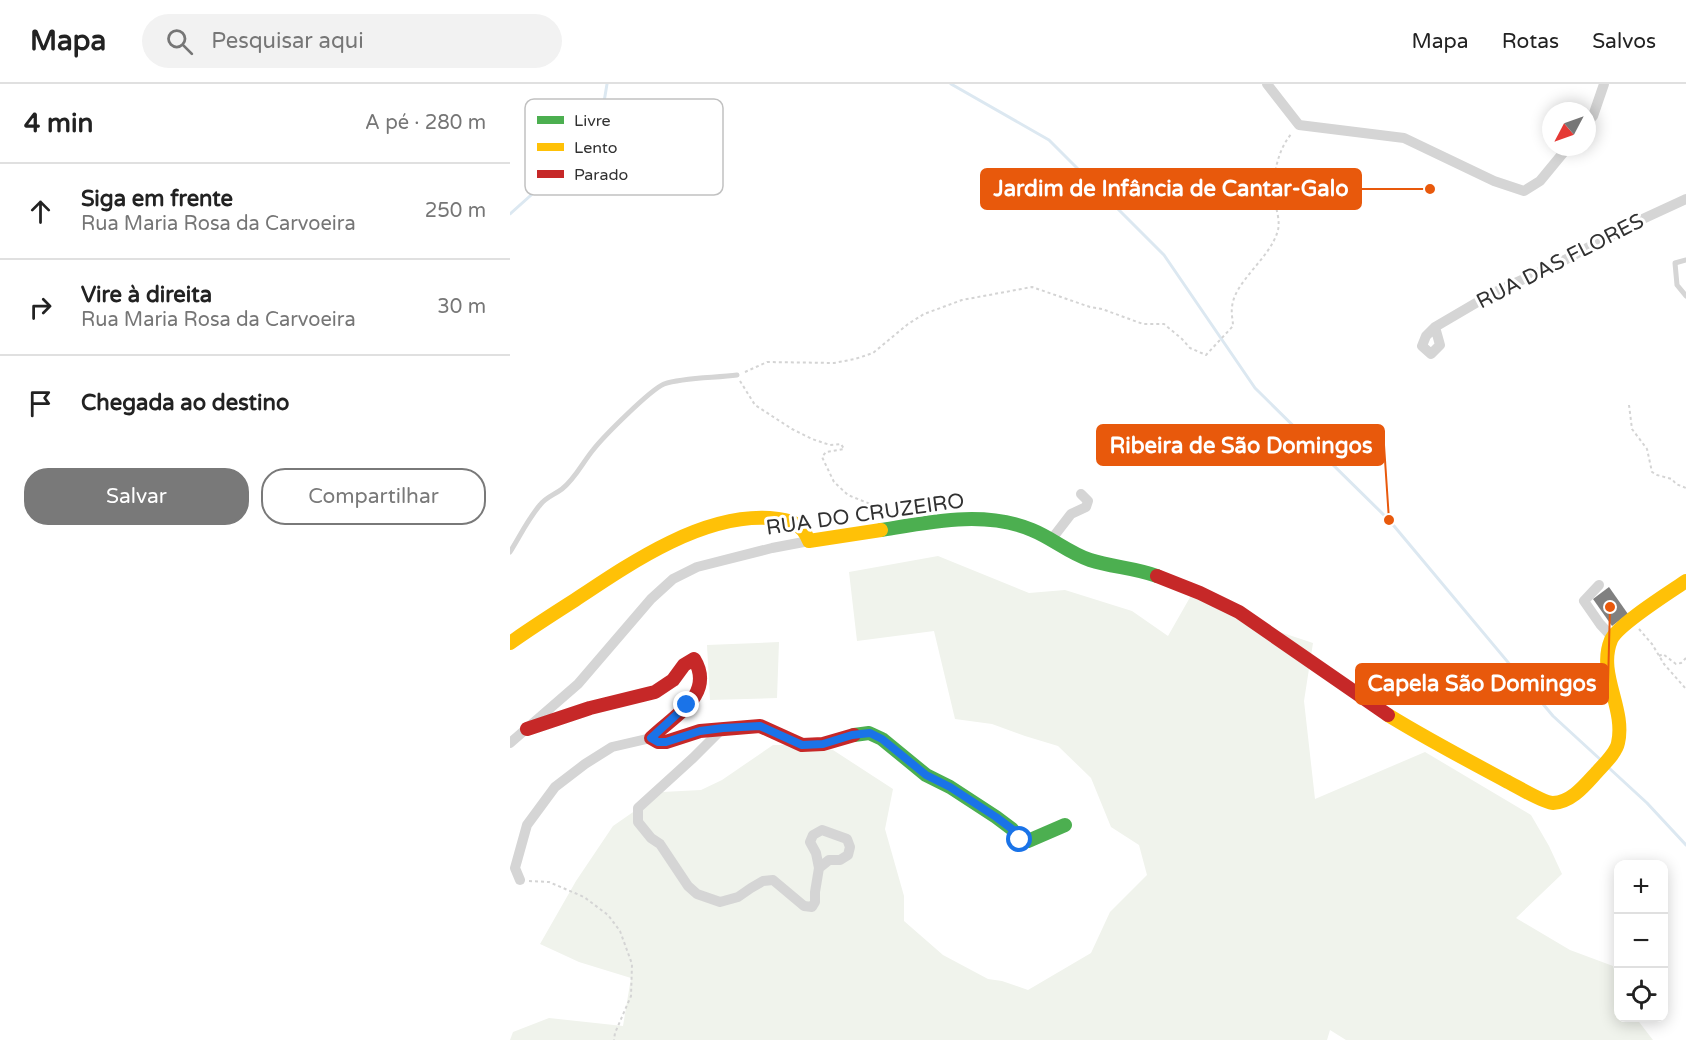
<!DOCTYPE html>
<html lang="pt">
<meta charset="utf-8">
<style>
body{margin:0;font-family:"Varela Round",sans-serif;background:#f2f2f2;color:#222}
.controls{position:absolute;right:18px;bottom:18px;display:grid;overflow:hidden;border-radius:12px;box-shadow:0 3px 15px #0003}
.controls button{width:54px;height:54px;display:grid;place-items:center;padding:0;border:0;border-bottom:2px solid #e0e0e0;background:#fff;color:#222;font:30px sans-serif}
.compass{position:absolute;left:1032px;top:18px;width:54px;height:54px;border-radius:50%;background:#fff;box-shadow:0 3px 15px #0003;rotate:229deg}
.stop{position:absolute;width:18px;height:18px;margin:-14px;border:4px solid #1a73e8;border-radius:50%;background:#fff}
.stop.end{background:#1a73e8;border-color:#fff;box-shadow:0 2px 6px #0008}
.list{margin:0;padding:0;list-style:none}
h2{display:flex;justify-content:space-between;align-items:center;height:78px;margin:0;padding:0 24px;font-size:26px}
h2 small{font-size:20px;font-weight:400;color:#767676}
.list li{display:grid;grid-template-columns:39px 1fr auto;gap:18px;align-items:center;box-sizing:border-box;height:96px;padding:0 24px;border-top:2px solid #e0e0e0}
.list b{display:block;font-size:22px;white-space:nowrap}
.list p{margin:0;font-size:20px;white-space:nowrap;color:#767676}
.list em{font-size:20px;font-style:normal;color:#767676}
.actions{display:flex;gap:12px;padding:18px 24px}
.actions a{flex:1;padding:14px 0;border:2px solid #797979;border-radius:24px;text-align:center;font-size:21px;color:#797979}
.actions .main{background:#797979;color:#fff}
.icon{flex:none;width:33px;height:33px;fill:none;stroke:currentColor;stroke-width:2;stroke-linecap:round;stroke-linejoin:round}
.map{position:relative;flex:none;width:1176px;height:956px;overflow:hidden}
header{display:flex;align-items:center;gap:36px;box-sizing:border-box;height:84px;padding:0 30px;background:#fff;border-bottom:2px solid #e0e0e0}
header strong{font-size:28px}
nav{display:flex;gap:33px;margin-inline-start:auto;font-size:21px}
.search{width:420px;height:54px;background:#f2f2f2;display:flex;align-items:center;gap:15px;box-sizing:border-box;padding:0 21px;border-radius:33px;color:#767676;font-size:22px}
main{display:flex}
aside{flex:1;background:#fff}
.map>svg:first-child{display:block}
.green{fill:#f0f3ec}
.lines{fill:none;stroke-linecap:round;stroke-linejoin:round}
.stream{stroke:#dce8f1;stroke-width:3}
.building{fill:#808080}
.path{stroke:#d4d4d4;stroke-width:2;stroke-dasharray:3 3;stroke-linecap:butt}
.lane{stroke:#d5d5d5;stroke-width:5}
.street{stroke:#d5d5d5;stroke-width:10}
.fast{stroke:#4caf50;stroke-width:14}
.slow{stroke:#ffc107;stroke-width:14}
.jam{stroke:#c62828;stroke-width:14}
.route{stroke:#1a73e8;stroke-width:8}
.labels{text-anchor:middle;stroke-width:6;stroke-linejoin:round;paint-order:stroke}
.street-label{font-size:21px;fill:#313131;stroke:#fff}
.key{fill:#fff;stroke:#c1c1c1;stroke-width:1.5}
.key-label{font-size:16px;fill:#313131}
.leader{fill:none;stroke:#e8590c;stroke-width:2}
.callout-dot{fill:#e8590c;stroke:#fff;stroke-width:2}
.callout{fill:#e8590c;stroke:#e8590c;stroke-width:2}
.callout-label{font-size:22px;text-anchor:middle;font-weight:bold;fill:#fff}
</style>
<header>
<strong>Mapa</strong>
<div class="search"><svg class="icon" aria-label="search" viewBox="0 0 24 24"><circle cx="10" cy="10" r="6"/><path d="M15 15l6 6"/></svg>Pesquisar aqui</div>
<nav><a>Mapa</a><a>Rotas</a><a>Salvos</a></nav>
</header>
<main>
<aside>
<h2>4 min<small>A pé · 280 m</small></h2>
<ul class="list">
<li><svg class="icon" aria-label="ahead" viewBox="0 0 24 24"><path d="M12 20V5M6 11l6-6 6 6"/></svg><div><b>Siga em frente</b><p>Rua Maria Rosa da Carvoeira</p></div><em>250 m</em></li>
<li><svg class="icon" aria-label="right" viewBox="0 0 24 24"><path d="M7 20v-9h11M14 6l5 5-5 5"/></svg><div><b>Vire à direita</b><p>Rua Maria Rosa da Carvoeira</p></div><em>30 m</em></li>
<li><svg class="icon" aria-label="arrive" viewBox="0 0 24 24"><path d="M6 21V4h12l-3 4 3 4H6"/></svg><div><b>Chegada ao destino</b></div></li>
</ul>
<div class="actions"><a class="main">Salvar</a><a>Compartilhar</a></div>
</aside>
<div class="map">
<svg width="1176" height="956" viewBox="0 0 1176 956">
<rect width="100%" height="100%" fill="#fff"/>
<!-- green -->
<g class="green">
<polygon points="428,472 519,509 555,506 622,527 658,552 687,501 755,543 803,559 794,617 805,715 915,668 1021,731 1039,762 1052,790 1006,834 1060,866 1103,882 1108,903 1108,934 1126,934 1143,956 836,956 820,946 817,956 0,956 3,948 39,934 113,942 121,894 69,878 30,860 66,797 103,742 152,708 191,706 212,696 263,661 287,661 323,666 383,705 375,745 394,812 394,837 433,871 478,895 492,897 518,906 581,869 600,828 637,791 629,761 601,743 581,694 548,662 515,652 482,640 445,635 424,547 347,557 339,488"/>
<polygon points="269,558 267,614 200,616 197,561"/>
</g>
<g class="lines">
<!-- stream -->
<g class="stream">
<polyline points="441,0 539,56 654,171 745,304 879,436 1043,632 1092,677"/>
<polyline points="0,130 58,78 94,18 97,0"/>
<polyline points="1099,684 1137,719 1176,761"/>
</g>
</g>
<!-- building -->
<polygon class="building" points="1099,503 1118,530 1102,542 1083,515"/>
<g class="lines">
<!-- path -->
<g class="path">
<path d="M235,288L257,278L324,279L345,275L363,269L398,240L414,230L452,216L522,203L580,223L592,225L633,240H654L672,255L680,264L696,271L723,242C723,236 721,230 722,224C723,198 761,174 768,146C770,138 767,127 765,119C762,95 766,68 782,49"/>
<polyline points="230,297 245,321 282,345 302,355 320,361 331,360 334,365 316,368 312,373 324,398 338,411 385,430"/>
<polyline points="1119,321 1122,345 1137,365 1142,388 1147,391 1162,395 1166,400 1176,404"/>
<polyline points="1129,545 1142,560 1154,580 1176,605"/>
<polyline points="1149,572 1153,570 1166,580 1171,579 1176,574"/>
<polyline points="19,797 39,798 74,813 98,831 110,847 122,880 121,912 105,949 104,956"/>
</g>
<!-- lane -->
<g class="lane">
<polyline points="1176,176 1165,179 1167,201 1176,212"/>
<path d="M0,468C10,452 18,435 30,421C36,413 44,411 52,405C65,395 73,378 83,366C94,352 140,306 154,300C173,293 206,294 227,291"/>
</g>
<!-- street -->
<g class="street">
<polyline points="757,0 789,41 894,54 984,97 1014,107 1030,97 1058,63"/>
<polyline points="1077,39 1083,32 1094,0"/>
<polyline points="925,243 930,261 921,270 912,262 916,252 925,243 983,209 1049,179 1124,139 1176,115"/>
<polyline points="541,456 561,430 576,423 578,417 571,410"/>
<polyline points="1089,501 1074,517 1090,540 1102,553"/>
<polyline points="213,644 183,674 128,724 128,738 141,754 150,760 178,802 187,810 210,818 228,813 241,804 253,797 263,796 294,822 302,823 305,818 305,808 309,784 306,769 300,758 303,751 312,746 337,755 340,763 338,771 330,776 319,776 309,784"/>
<polyline points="0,659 68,600 141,515 163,495 187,483 262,464 299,457"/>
<polyline points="10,796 5,784 17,741 45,703 75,680 102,663 141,654"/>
</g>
<!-- fast -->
<g class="fast">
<path d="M371,446C420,438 475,426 522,446C542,454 559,469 580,476C602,483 626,484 647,492"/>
<polyline points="344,651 359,649 372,655 416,691 440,703 486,733 502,745 510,756 518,757 555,741"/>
</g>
<!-- slow -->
<g class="slow">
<path d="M0,559C21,544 43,530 65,516C119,480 191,430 259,434C279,436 291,437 299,457L371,446"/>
<path d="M878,631C917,655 957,676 998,698C1006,702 1034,719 1043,719C1062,718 1075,701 1087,688C1094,680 1106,669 1108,659C1116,624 1087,590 1101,556C1107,541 1160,508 1176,497"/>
</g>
<!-- jam -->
<g class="jam">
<polyline points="647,492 690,509 729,528 878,631"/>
<path d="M17,645L80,624L145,608L163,596L174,581L184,575C206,611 163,632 141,654L148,658H156L190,647L250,642L292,661L313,660L344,651"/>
</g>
</g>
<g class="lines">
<!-- route -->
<polyline class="route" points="177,621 141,654 148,658 156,658 190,647 213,644 250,642 292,661 313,660 342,651 360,649 372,655 416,691 440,703 486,733 502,745 510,756"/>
</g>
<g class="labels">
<!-- street labels -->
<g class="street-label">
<text transform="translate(1050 177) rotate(-27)" y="7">RUA DAS FLORES</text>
<text transform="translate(355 430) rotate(-8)" y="7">RUA DO CRUZEIRO</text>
</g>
</g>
<!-- legend -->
<rect x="15" y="15" width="198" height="96" rx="9" class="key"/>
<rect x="27" y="32" width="27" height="8" fill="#4caf50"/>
<rect x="27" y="59" width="27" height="8" fill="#ffc107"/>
<rect x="27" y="86" width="27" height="8" fill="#c62828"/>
<g class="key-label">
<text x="64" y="42">Livre</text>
<text x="64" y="69">Lento</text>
<text x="64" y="96">Parado</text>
</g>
<!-- callouts -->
<path class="leader" d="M920 105L851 105M879 436L874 361M1100 523L1098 600"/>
<g class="callout-dot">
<circle cx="920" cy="105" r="6"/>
<circle cx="879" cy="436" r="6"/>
<circle cx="1100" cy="523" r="6"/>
</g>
<g class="callout">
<rect x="471" y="85" width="380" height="40" rx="6"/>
<rect x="587" y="341" width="287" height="40" rx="6"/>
<rect x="846" y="580" width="252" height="40" rx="6"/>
</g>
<g class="callout-label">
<text x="661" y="112">Jardim de Infância de Cantar-Galo</text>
<text x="731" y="369">Ribeira de São Domingos</text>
<text x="972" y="607">Capela São Domingos</text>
</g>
</svg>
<div class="controls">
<button>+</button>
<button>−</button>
<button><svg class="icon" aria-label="locate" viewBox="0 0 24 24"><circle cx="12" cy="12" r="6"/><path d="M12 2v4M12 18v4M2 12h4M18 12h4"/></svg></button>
</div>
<svg class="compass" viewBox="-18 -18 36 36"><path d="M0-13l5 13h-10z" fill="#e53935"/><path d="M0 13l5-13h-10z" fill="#767676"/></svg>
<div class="stop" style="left:510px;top:756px"></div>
<div class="stop end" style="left:177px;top:621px"></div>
</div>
</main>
